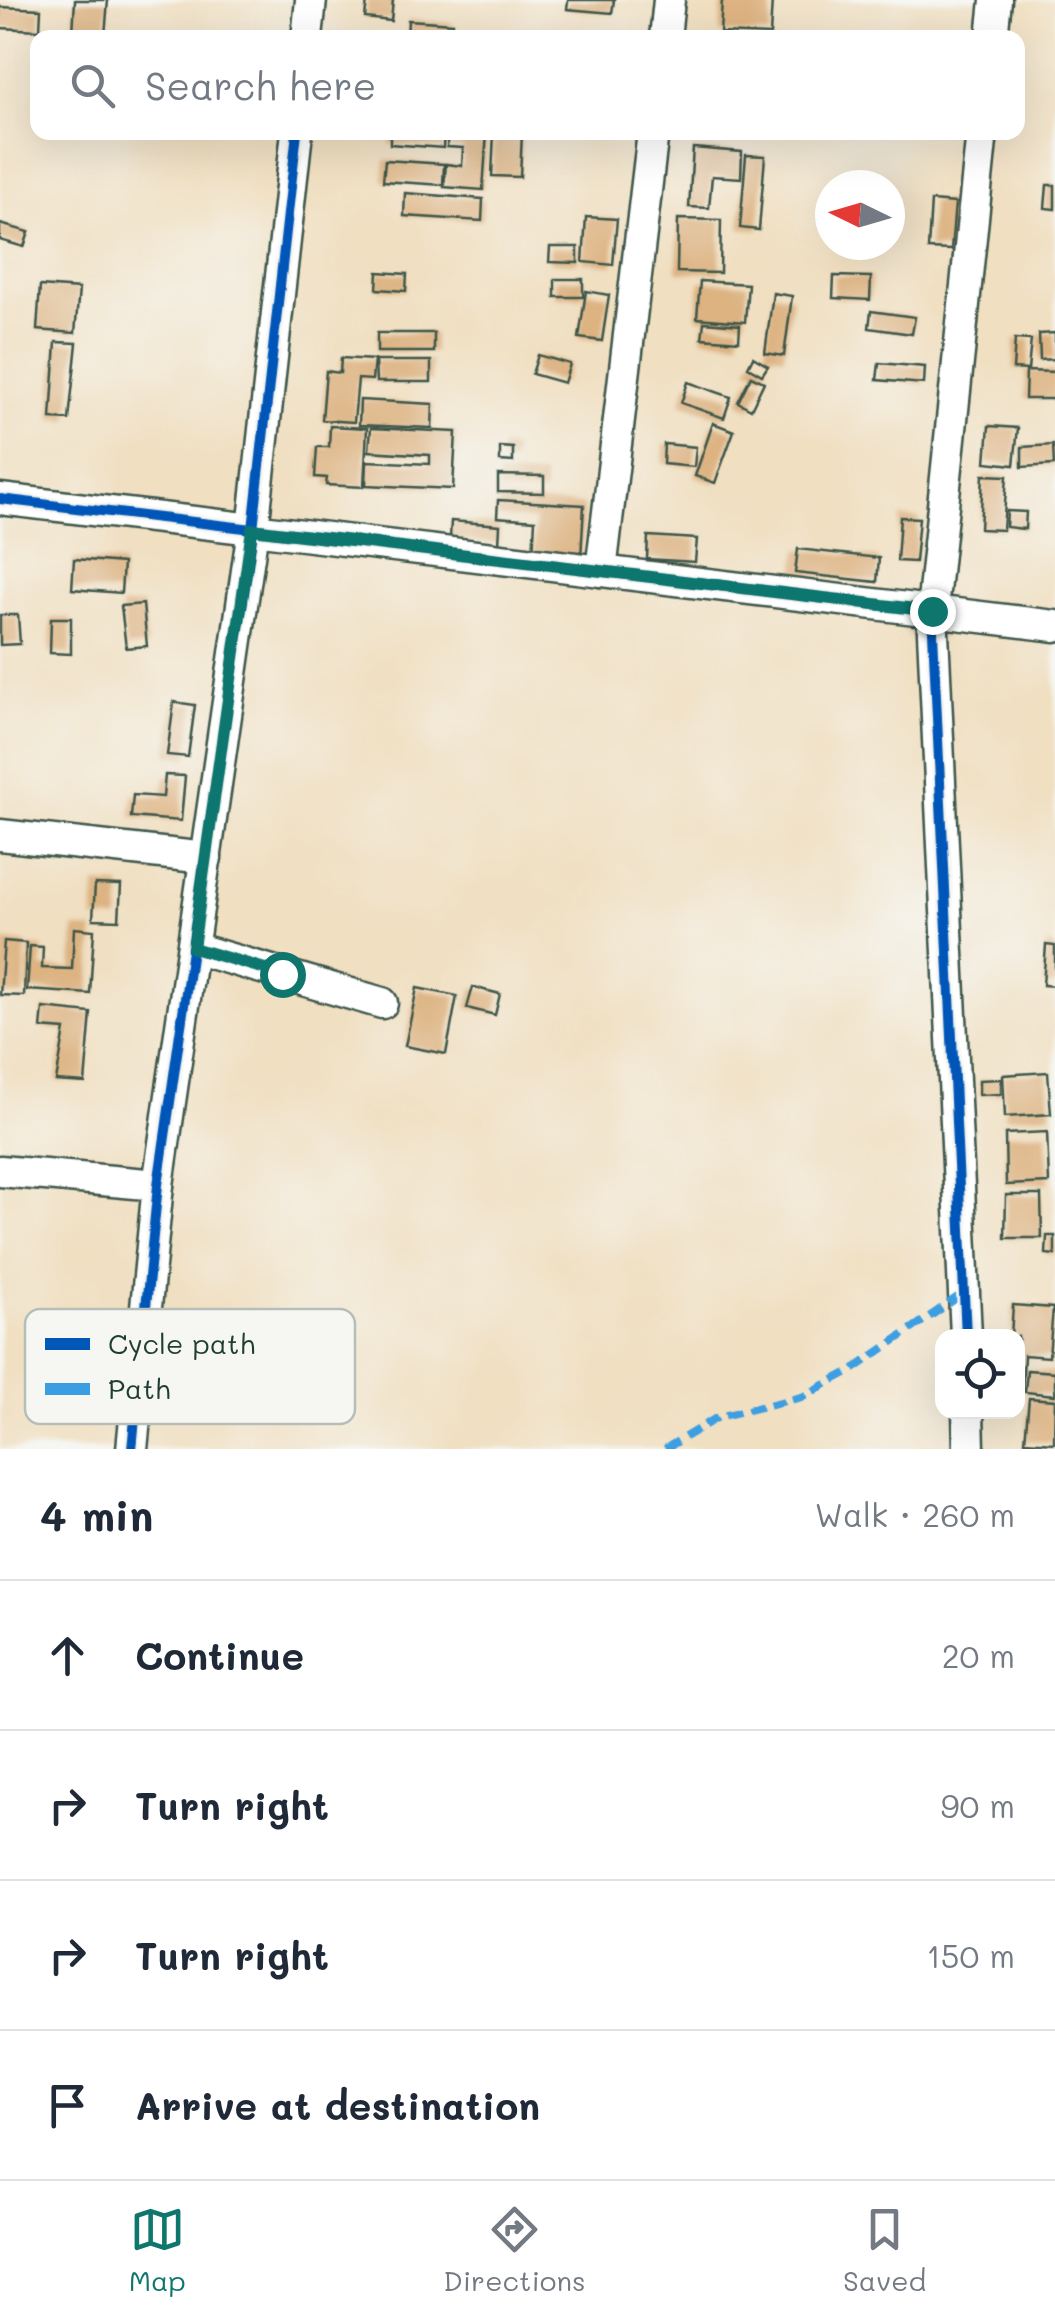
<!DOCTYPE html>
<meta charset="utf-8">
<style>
body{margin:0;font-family:Mali,sans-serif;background:#f2f2f3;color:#1f2937}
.controls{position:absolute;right:30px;bottom:30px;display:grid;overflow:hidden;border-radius:20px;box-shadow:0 10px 40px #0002}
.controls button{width:90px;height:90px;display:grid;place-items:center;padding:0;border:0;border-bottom:2px solid #e0e1e3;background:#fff;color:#1f2937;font:50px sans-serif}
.compass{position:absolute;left:815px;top:170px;width:90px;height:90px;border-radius:50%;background:#fff;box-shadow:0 10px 40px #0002;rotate:275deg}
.stop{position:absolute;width:30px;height:30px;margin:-22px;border:8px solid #0f766e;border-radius:50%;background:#fff}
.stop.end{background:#0f766e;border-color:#fff;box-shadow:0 2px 10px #0008}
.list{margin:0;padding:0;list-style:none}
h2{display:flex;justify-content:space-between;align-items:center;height:130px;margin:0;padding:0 40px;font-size:42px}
h2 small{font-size:32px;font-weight:400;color:#747a83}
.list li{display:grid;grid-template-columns:65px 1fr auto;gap:30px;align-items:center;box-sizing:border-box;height:150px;padding:0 40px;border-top:2px solid #e0e1e3}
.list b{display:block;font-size:38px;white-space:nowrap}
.list em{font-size:32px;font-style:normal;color:#747a83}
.icon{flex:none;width:55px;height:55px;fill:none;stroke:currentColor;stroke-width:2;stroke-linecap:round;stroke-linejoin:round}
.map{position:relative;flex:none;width:1055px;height:1449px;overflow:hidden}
.search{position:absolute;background:#fff;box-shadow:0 10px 40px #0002;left:30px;right:30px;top:30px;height:110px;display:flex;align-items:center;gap:25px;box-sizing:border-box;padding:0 35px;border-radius:20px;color:#747a83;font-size:38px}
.sheet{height:730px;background:#fff}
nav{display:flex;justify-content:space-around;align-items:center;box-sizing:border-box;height:140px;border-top:2px solid #e0e1e3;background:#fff;font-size:28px;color:#747a83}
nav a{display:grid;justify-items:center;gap:5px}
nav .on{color:#0f766e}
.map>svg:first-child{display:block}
.building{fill:#ddb382}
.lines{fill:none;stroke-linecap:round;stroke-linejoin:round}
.street-casing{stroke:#3e5549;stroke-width:35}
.street{stroke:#fff;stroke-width:30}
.quiet{stroke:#3c9ee2;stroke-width:8;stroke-dasharray:15 8;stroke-linecap:butt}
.cycleway-casing{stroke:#f6f6f2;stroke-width:16}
.cycleway{stroke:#0057b8;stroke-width:10}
.route{stroke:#0f766e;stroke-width:12}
.key{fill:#f6f6f2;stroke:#b6beb9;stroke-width:2.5}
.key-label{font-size:28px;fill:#1f3d34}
</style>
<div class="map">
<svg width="1055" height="1449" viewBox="0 0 1055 1449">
<rect width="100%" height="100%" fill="#f6f6f2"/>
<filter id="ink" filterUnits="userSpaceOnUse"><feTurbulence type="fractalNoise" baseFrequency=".01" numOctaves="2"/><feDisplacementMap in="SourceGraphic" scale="20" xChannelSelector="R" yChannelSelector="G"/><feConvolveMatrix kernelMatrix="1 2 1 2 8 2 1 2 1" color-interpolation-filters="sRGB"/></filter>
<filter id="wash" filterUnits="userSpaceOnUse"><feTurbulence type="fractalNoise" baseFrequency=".0048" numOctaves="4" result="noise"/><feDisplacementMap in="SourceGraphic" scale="40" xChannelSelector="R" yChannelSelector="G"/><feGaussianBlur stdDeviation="2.25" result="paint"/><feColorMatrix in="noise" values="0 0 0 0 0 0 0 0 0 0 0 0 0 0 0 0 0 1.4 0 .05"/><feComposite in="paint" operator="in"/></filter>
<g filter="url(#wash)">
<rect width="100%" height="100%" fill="#f0dfc1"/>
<g id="blocks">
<!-- building -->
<g class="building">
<polygon points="75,0 108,0 105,36 73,33"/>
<polygon points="367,0 393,0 391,21 365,18"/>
<polygon points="568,0 614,0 612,13 567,9"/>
<polygon points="722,0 772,0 770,35 720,33"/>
<polygon points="0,7 41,9 40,30 0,28"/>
<polygon points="408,20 453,23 451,38 407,38"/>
<polygon points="554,30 591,33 591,38 553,38"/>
<polygon points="390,132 444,132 443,148 390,144"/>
<polygon points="448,132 487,132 483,190 444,187 446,164 462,166 463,148 447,147"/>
<polygon points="494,132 522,133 520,177 492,176"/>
<polygon points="693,148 742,152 741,178 712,176 709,208 689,207"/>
<polygon points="746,155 765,156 759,230 740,228"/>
<polygon points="385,160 444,164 443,185 383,181"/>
<polygon points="1047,185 1055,185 1055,209 1045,208"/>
<polygon points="405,193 483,199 482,221 404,216"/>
<polygon points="931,201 955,203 951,250 928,249"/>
<polygon points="586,217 617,219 613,265 583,262"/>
<polygon points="678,219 721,220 720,273 677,272"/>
<polygon points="0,224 29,232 24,247 0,240"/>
<polygon points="550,247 578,247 578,263 549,262"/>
<polygon points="378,272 407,274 406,291 377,289"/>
<polygon points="834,276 871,277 870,300 833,298"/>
<rect x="555" y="279" width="28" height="18"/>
<polygon points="700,281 748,284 745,322 697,318"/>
<polygon points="40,286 79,289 75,333 37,330"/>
<polygon points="586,291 609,295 602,341 579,338"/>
<polygon points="773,293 792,296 784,356 765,353"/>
<polygon points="871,311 915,317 912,334 869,328"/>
<polygon points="704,322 740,325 739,341 702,338"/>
<rect x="377" y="333" width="57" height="19"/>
<polygon points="1055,333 1055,359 1040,360 1039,334"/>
<polygon points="1015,339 1031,340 1028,370 1013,369"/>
<polygon points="56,342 77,343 69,420 51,419"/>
<polygon points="538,355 570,364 564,383 532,374"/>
<polygon points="753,357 768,366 762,375 748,367"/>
<polygon points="341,358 374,360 372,380 358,379 354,422 322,420 326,371 340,373"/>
<polygon points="375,361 431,361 431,382 376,382"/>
<polygon points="879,363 925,367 924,384 877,380"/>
<polygon points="1026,371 1055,372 1055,399 1025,399"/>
<polygon points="751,376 764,382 751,409 738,402"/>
<polygon points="688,382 731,397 724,418 681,403"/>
<polygon points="360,400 433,404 432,428 359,425"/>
<polygon points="713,423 734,431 715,483 695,476"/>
<polygon points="330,426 367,428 364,487 326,485 327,478 315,477 317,447 329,447"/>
<polygon points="989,426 1018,428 1014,465 986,462"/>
<polygon points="371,428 456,432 453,489 366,485 367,461 430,464 430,455 369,451"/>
<polygon points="664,444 696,447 694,467 663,464"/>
<polygon points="1053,445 1054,465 1022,467 1022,447"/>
<polygon points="500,447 513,448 513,462 500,461"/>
<polygon points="498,475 544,476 544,493 498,492"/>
<polygon points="983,475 1007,476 1003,530 980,529"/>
<polygon points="498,500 584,505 581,558 533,555 535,520 497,517"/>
<polygon points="1007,511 1026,512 1025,529 1006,527"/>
<polygon points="900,517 919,518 915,562 897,561"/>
<polygon points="451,521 500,525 499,544 450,539"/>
<polygon points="648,536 697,539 695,562 647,559"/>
<polygon points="798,549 879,558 877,582 795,573"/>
<polygon points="74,559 123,563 121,593 72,589"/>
<polygon points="143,604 147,646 126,648 121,606"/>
<polygon points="0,615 18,615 20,644 0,645"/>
<polygon points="51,618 71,618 71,654 50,653"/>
<polygon points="174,702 195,705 188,757 167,755"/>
<polygon points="165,775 185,776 181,821 131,817 133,795 163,797"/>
<polygon points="95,884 121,885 119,920 93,919"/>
<polygon points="74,928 94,930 90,994 27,990 30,946 43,947 42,968 72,969"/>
<polygon points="4,941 26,943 24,996 0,995"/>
<polygon points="1046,945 1055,946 1055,986 1043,985"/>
<polygon points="473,987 500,994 495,1015 467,1008"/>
<polygon points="417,988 457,996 446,1054 405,1046"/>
<polygon points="43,1008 91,1013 85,1083 56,1081 65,1030 41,1028"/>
<polygon points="1048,1072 1051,1114 1005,1117 1003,1075"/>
<polygon points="1001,1079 1001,1094 979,1095 979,1080"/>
<polygon points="1047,1132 1049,1183 1006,1185 1005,1134"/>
<polygon points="1006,1195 1041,1195 1042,1238 1005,1238"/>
<polygon points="1047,1236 1055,1236 1055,1255 1046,1254"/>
<polygon points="1013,1305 1053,1308 1049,1357 1024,1355 1022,1393 1018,1393 1018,1336 1011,1336"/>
<polygon points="1027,1370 1055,1372 1055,1395 1025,1392"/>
<polygon points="1029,1398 1055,1400 1054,1443 1025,1441"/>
</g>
</g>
</g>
<g filter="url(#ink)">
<use href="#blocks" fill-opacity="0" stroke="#3e5549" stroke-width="2.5"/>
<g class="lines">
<!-- street casing -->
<g class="street-casing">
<g id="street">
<polyline points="307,38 311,0"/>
<polyline points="665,38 669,0"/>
<polyline points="992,38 996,0"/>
<polyline points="297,132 253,529 932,611 966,1336"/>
<polyline points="982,132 932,611 1055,626"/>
<polyline points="0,499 253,529 158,1185 132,1449"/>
<polyline points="601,571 653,132"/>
<polyline points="0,835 206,858"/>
<polyline points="193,948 382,1003"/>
<polyline points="0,1171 158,1185"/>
<polyline points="968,1412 969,1449"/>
</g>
</g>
<!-- street -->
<use href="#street" class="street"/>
<!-- quiet -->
<polyline class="quiet" points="665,1449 718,1417 802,1397 854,1369 965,1292"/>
<!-- cycleway casing -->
<g class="cycleway-casing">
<g id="cycleway">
<polyline points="297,132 253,529 932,611 966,1336"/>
<polyline points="0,499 253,529 158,1185 132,1449"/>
</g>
</g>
<!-- cycleway -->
<use href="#cycleway" class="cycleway"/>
</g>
</g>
<g class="lines" filter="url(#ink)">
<!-- route -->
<polyline class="route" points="282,974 193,948 252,529 932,611"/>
</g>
<!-- legend -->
<rect x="25" y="1309" width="330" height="115" rx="15" class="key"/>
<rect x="45" y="1338" width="45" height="12" fill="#0057b8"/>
<rect x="45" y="1383" width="45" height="12" fill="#3c9ee2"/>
<g class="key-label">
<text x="108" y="1354">Cycle path</text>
<text x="108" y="1399">Path</text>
</g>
</svg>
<div class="controls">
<button><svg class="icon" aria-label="locate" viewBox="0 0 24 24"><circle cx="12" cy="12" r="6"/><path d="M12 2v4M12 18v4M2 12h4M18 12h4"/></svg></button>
</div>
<svg class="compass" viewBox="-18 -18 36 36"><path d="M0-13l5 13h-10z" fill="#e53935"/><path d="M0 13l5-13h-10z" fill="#747a83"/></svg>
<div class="stop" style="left:282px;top:974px"></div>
<div class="stop end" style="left:932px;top:611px"></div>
<div class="search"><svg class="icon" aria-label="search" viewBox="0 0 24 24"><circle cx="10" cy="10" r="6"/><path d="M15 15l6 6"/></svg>Search here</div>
</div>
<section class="sheet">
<h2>4 min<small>Walk · 260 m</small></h2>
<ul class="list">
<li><svg class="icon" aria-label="ahead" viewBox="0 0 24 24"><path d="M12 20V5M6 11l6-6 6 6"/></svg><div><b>Continue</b></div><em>20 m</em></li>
<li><svg class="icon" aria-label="right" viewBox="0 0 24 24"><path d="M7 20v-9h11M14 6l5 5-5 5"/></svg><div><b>Turn right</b></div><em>90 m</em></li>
<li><svg class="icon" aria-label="right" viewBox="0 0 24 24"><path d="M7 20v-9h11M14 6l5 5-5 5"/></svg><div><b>Turn right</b></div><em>150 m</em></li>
<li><svg class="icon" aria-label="arrive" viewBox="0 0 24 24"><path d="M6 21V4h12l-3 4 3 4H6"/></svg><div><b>Arrive at destination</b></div></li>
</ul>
</section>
<nav>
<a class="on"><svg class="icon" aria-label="map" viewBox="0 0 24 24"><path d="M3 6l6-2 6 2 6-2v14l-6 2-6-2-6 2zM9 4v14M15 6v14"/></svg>Map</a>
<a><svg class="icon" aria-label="directions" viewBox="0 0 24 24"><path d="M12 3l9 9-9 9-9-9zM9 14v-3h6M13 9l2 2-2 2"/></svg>Directions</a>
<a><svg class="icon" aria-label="saved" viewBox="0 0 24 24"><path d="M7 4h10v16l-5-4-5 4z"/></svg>Saved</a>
</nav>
